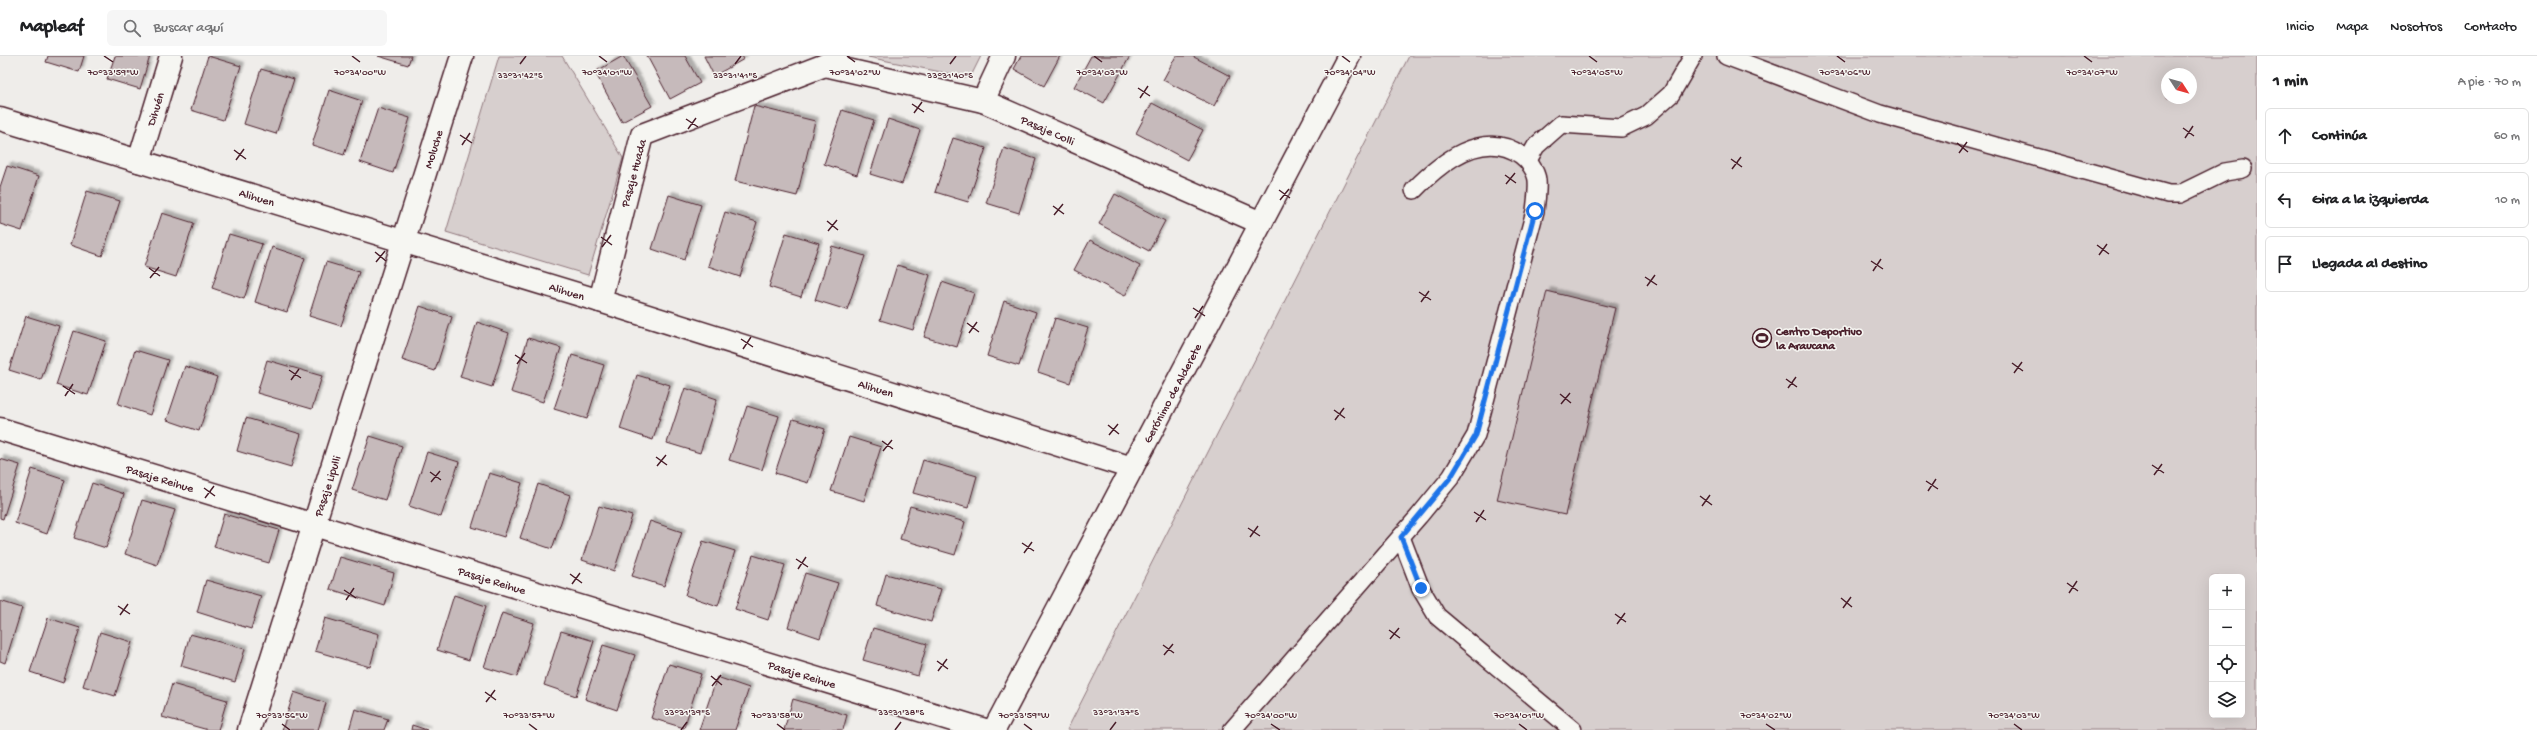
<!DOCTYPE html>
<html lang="es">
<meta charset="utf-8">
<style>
body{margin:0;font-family:"Gochi Hand",sans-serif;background:#f6f6f6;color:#202124}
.controls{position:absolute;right:12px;bottom:12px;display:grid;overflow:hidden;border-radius:6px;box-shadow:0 4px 16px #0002}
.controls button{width:36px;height:36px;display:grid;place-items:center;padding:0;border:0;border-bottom:1px solid #e0e0e0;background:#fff;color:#202124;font:20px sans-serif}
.compass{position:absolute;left:2161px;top:12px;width:36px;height:36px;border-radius:50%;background:#fff;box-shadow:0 4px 16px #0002;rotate:126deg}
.stop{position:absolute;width:12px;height:12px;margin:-9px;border:3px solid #1a73e8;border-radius:50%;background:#fff}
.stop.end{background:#1a73e8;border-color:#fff;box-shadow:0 1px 4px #0008}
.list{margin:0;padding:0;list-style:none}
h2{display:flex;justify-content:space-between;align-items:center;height:52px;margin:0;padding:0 16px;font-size:17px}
h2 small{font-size:13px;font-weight:400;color:#757577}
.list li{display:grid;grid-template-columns:26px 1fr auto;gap:12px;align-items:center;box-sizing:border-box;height:56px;margin:0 8px 8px;padding:0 8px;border:1px solid #e0e0e0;border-radius:6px}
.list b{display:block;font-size:15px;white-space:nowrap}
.list em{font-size:13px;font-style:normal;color:#757577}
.icon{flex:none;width:22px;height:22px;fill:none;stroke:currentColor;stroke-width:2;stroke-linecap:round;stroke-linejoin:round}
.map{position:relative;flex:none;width:2257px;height:674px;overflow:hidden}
header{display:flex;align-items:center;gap:24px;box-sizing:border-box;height:56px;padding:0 20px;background:#fff;border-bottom:1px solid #e0e0e0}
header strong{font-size:19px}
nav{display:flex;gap:22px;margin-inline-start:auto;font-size:14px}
.search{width:280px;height:36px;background:#f6f6f6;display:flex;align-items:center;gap:10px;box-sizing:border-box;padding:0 14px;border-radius:6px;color:#757577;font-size:15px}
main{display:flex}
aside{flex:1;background:#fff}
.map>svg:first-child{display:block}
.green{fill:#d7cfce;stroke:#90777c;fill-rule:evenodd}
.building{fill:#c6babb;stroke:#4a1f2b;filter:url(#shadow)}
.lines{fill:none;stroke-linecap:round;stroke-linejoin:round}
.service-casing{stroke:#4a1f2b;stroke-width:20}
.minor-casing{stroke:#4a1f2b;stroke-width:25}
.tertiary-casing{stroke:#4a1f2b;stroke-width:25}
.service{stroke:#f6f6f2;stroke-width:17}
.minor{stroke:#f6f6f2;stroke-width:22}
.tertiary{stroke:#f6f6f2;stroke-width:22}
.route{stroke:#1a73e8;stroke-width:5}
.ticks{fill:none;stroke:#4a1f2b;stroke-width:1.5}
.labels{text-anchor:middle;stroke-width:3;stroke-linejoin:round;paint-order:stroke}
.street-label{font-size:12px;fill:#4a1f2b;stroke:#f6f6f2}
.poi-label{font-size:12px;font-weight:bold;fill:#4a1f2b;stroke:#f6f6f2;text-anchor:start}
.ticks-label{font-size:10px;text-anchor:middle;fill:#4a1f2b;stroke:#f6f6f2;stroke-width:3;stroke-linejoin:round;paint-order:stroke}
</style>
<header>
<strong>Mapleaf</strong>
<div class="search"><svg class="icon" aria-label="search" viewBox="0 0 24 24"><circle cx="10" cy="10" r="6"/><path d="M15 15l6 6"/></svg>Buscar aquí</div>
<nav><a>Inicio</a><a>Mapa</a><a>Nosotros</a><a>Contacto</a></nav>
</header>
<main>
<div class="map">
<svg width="2257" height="674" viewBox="0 0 2257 674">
<defs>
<filter id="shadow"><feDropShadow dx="3.5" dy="-3.5" stdDeviation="1" flood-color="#0004"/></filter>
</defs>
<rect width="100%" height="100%" fill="#efedea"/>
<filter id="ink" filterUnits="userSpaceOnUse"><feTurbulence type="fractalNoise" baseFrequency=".025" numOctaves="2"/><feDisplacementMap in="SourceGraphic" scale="8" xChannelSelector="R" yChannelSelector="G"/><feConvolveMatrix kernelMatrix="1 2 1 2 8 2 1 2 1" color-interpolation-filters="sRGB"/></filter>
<g filter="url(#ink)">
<!-- green -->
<g class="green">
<polygon points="499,0 562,0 623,102 588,219 446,176"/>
<polygon points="870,0 981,0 970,22 868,1"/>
<path d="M1409,0H2257V674H1067ZM2167,18H2191V42H2167ZM2212,521H2242V659H2212Z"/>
</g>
<!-- building -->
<g class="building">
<polygon points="48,0 84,0 79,16 46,6"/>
<polygon points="115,0 150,0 140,33 107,23"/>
<polygon points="208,0 241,10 223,64 191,54"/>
<polygon points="378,0 411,0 408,9"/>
<polygon points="623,0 652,50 622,66 595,16"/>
<polygon points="647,0 685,0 700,27 670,43"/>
<polygon points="704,0 742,0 744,3 714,20"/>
<polygon points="1021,0 1060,0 1044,30 1014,13"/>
<polygon points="1091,0 1130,0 1104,47 1074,31"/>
<polygon points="1176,0 1192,0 1230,20 1214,50 1163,24"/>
<polygon points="261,13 294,23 276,78 244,68"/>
<polygon points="329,34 362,45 344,99 312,89"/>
<polygon points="1152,47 1203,74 1187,104 1136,77"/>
<polygon points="754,50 815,65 797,140 735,125"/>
<polygon points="378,52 410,62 393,117 360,106"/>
<polygon points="842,54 874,64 857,119 824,108"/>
<polygon points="888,63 920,74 902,128 870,118"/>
<polygon points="953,82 986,92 968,146 935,136"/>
<polygon points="1004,92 1036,103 1019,157 986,147"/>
<polygon points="7,110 39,120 22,175 0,168 0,131"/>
<polygon points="87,135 120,145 102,200 70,189"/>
<polygon points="1115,138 1165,165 1149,195 1099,168"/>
<polygon points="669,139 701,149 684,204 652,193"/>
<polygon points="725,156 757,166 740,221 708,210"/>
<polygon points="162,157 194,167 176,221 144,211"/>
<polygon points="786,177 819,187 801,241 769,231"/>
<polygon points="229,178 262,188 244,243 212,232"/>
<polygon points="1090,184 1140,210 1125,240 1074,214"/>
<polygon points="832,190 865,200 847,254 815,244"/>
<polygon points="272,191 305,202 287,256 255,246"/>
<polygon points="326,206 359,216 341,270 309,260"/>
<polygon points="897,209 930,219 913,274 880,264"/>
<polygon points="942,226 974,237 957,291 924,281"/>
<polygon points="1547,235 1615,252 1565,459 1497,444"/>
<polygon points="1004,245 1036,256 1019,310 987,300"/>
<polygon points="420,250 452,261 435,315 402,304"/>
<polygon points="26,260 59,270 41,324 9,314"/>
<polygon points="1055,262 1088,272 1070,327 1038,316"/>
<polygon points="477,266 509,277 492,331 460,321"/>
<polygon points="74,275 106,285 88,339 56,329"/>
<polygon points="528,282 561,292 543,346 511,336"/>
<polygon points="135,294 168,304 150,359 118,348"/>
<polygon points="572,299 604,309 587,363 554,353"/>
<polygon points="267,304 322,320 312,353 257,337"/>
<polygon points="185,310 217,321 199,375 167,364"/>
<polygon points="637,319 670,329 653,384 620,373"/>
<polygon points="685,332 717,343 700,397 667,387"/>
<polygon points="747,350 779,360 762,414 729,404"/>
<polygon points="246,362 301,378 291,411 237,395"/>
<polygon points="793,363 825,373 808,427 775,417"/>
<polygon points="370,380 402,390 385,444 352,434"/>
<polygon points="849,381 881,391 864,445 831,435"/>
<polygon points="427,396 459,406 441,461 409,450"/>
<polygon points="0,403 20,409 3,463 0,462"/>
<polygon points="923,404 977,420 968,452 913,437"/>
<polygon points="32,413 65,424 47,478 15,467"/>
<polygon points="489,417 522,427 504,481 472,471"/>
<polygon points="92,427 124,438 106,492 74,482"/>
<polygon points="538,428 570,439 552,493 520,482"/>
<polygon points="142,444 175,454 157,509 125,498"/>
<polygon points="599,450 632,460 614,515 582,504"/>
<polygon points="910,450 965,466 955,499 900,483"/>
<polygon points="224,458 279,474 269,507 214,491"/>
<polygon points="650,465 682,476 664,530 632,520"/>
<polygon points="703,485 735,495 718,550 685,539"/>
<polygon points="753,499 785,509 768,564 735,553"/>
<polygon points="340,501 394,517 385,550 330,533"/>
<polygon points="805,517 838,527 820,582 788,571"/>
<polygon points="886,518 941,533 931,566 877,550"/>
<polygon points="206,524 261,540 251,573 197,556"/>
<polygon points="454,539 486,550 469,604 437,594"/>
<polygon points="0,545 22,552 5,607 0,605"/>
<polygon points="502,557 534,567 517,621 484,611"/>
<polygon points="48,562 80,572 63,627 30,616"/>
<polygon points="325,562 379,578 370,611 315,595"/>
<polygon points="873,572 927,588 918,620 863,604"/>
<polygon points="561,575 594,585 576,640 544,629"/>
<polygon points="100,576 132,586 115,640 83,630"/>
<polygon points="190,578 245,593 235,626 181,610"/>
<polygon points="603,589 635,599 617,654 585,643"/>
<polygon points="669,608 701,618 684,672 651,662"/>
<polygon points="717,621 749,632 735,674 699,674"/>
<polygon points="172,628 227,644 218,674 208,674 162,661"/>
<polygon points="294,636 326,647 318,674 282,674"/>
<polygon points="793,643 847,659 843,674 784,674"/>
<polygon points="355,653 388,663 384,674 349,674"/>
<polygon points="412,669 427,674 411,674"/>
</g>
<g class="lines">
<!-- service casing -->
<g class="service-casing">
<g id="service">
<polyline points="1726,0 1880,58 2168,138 2180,138 2225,116 2243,113"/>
<polyline points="1528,104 1536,90 1561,68 1621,72 1646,60 1671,38 1693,0"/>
<polyline points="1401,481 1421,533 1437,560 1573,674"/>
<path d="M1232,674L1419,460L1451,421L1476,379L1535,155C1536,145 1538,134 1537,124C1536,115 1528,104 1521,99C1483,72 1440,107 1414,134"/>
</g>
</g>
<!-- minor casing -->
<g class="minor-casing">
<g id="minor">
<polyline points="825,9 983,45 1261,167"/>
<polyline points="983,45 1004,0"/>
<polyline points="0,63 600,245 1132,412"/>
<polyline points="139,105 171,0"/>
<polyline points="600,245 642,79 825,9 837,2"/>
<polyline points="0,373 985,674"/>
<polyline points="249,674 462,0"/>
</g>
</g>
<!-- tertiary casing -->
<g class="tertiary-casing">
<polyline id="tertiary" points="994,674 1349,0"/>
</g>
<!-- service -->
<use href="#service" class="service"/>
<!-- minor -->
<use href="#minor" class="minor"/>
<!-- tertiary -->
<use href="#tertiary" class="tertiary"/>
</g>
</g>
<g class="lines" filter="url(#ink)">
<!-- route -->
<polyline class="route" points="1421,532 1401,481 1451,421 1476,379 1535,155"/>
</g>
<!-- ticks -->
<path class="ticks" d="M104,0L113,6M352,0L360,6M599,0L607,6M847,0L855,6M1094,0L1102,6M1342,0L1350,6M1589,0L1597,6M1837,0L1845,6M2084,0L2092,6M520,8L526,0M735,8L741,0M950,8L956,0M1138,32L1150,40M1140,42L1148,30M912,48L924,56M914,57L922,46M686,63L698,71M2183,72L2194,80M688,73L696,62M460,79L472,87M2185,82L2193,70M1957,87L1968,96M462,89L470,77M234,94L246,103M1959,97L1967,86M1731,103L1742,111M236,104L244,93M1732,113L1741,101M1505,119L1516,127M1506,128L1515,117M1279,134L1290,142M1280,144L1289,133M1053,150L1064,158M1054,159L1063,148M827,165L838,174M828,175L837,164M601,181L612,189M2097,189L2109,198M602,191L611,179M375,196L386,205M2099,199L2107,188M1871,205L1883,213M376,206L385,195M149,212L160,220M1873,215L1881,203M1645,221L1657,229M150,222L159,211M1647,230L1655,219M1419,236L1431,244M1421,246L1429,235M1193,252L1205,260M1195,262L1203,250M967,267L979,276M969,277L977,266M741,283L753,291M743,293L751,281M515,299L527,307M2012,307L2023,315M517,308L525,297M289,314L301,322M2014,317L2022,306M1786,323L1797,331M291,324L299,313M63,330L75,338M1788,332L1796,321M1560,338L1571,347M65,340L73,328M1561,348L1570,337M1334,354L1345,362M1335,364L1344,352M1108,369L1119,378M1109,379L1118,368M882,385L893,393M883,395L892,384M656,401L667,409M2152,409L2164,417M657,410L666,399M430,416L441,424M2154,419L2162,408M1926,425L1938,433M431,426L440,415M204,432L215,440M1928,435L1936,423M1700,440L1712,449M205,442L214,430M1702,450L1710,439M1474,456L1486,464M1476,466L1484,454M1248,472L1260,480M1250,481L1258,470M1022,487L1034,495M1024,497L1032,486M796,503L808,511M798,513L806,501M570,518L582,527M2067,527L2078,535M572,528L580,517M344,534L356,542M2069,537L2077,525M1841,542L1852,551M346,544L354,532M118,550L130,558M1843,552L1851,541M1615,558L1626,566M120,559L128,548M1617,568L1625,557M1389,574L1400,582M1390,583L1399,572M1163,589L1174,597M1164,599L1173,588M937,605L948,613M938,615L947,603M711,620L722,629M712,630L721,619M485,636L496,644M486,646L495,634M282,668L290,674M529,668L537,674M777,668L785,674M1024,668L1032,674M1271,668L1280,674M1519,668L1527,674M1766,668L1775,674M2014,668L2022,674M681,674L687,666M895,674L901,666M1110,674L1116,666"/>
<!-- icons -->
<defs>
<g id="stadium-ring" transform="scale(1)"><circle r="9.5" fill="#f6f6f2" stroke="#4a1f2b" stroke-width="1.5"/><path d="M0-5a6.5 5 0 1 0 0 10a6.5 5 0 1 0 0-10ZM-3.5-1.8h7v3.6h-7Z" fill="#4a1f2b"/></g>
</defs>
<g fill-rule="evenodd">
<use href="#stadium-ring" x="1762" y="282"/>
</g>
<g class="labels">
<!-- street labels -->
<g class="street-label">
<text transform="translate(155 53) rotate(-73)" y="4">Dihuén</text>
<text transform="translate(1048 74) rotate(24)" y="4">Pasaje Colli</text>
<text transform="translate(433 93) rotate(-73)" y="4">Moluche</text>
<text transform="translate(633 117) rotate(-75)" y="4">Pasaje Huada</text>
<text transform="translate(257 141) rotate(17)" y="4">Alihuen</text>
<text transform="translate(567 235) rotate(17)" y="4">Alihuen</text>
<text transform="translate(876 332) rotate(17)" y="4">Alihuen</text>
<text transform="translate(1172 337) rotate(-62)" y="4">Gerónimo de Alderete</text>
<text transform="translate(160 422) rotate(17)" y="4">Pasaje Reihue</text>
<text transform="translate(327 430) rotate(-72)" y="4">Pasaje Lipulli</text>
<text transform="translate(492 524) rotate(17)" y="4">Pasaje Reihue</text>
<text transform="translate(802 618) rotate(17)" y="4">Pasaje Reihue</text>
</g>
<!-- poi labels -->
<g class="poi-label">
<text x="1776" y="279">Centro Deportivo<tspan x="1776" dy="14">la Araucana</tspan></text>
</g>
</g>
<g class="ticks-label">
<text x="113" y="19">70°33'59"W</text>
<text x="360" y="19">70°34'00"W</text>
<text x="607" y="19">70°34'01"W</text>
<text x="855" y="19">70°34'02"W</text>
<text x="1845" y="19">70°34'06"W</text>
<text x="1102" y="19">70°34'03"W</text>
<text x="1350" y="19">70°34'04"W</text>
<text x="1597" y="19">70°34'05"W</text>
<text x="2092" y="19">70°34'07"W</text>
<text x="520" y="22">33°31'42"S</text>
<text x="735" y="22">33°31'41"S</text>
<text x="950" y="22">33°31'40"S</text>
<text x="687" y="659">33°31'39"S</text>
<text x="901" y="659">33°31'38"S</text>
<text x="1116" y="659">33°31'37"S</text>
<text x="282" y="662">70°33'56"W</text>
<text x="529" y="662">70°33'57"W</text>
<text x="777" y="662">70°33'58"W</text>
<text x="1024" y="662">70°33'59"W</text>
<text x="1271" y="662">70°34'00"W</text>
<text x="1519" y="662">70°34'01"W</text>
<text x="1766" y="662">70°34'02"W</text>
<text x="2014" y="662">70°34'03"W</text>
</g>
</svg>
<div class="controls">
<button>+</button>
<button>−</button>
<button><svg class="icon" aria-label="locate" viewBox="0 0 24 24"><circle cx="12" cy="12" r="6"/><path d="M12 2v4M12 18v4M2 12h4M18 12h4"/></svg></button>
<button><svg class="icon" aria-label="layers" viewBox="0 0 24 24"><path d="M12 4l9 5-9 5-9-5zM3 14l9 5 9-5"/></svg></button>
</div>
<svg class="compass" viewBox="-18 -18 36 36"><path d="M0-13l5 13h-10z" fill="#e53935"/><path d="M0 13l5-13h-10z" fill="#757577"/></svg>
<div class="stop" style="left:1535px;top:155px"></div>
<div class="stop end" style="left:1421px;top:532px"></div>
</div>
<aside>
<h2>1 min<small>A pie · 70 m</small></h2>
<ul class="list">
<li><svg class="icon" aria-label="ahead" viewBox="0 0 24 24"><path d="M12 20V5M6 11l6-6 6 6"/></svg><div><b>Continúa</b></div><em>60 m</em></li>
<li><svg class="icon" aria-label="left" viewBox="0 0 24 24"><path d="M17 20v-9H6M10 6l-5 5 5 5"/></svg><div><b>Gira a la izquierda</b></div><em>10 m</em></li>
<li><svg class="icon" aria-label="arrive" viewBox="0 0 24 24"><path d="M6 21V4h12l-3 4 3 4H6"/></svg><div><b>Llegada al destino</b></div></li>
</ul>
</aside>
</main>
